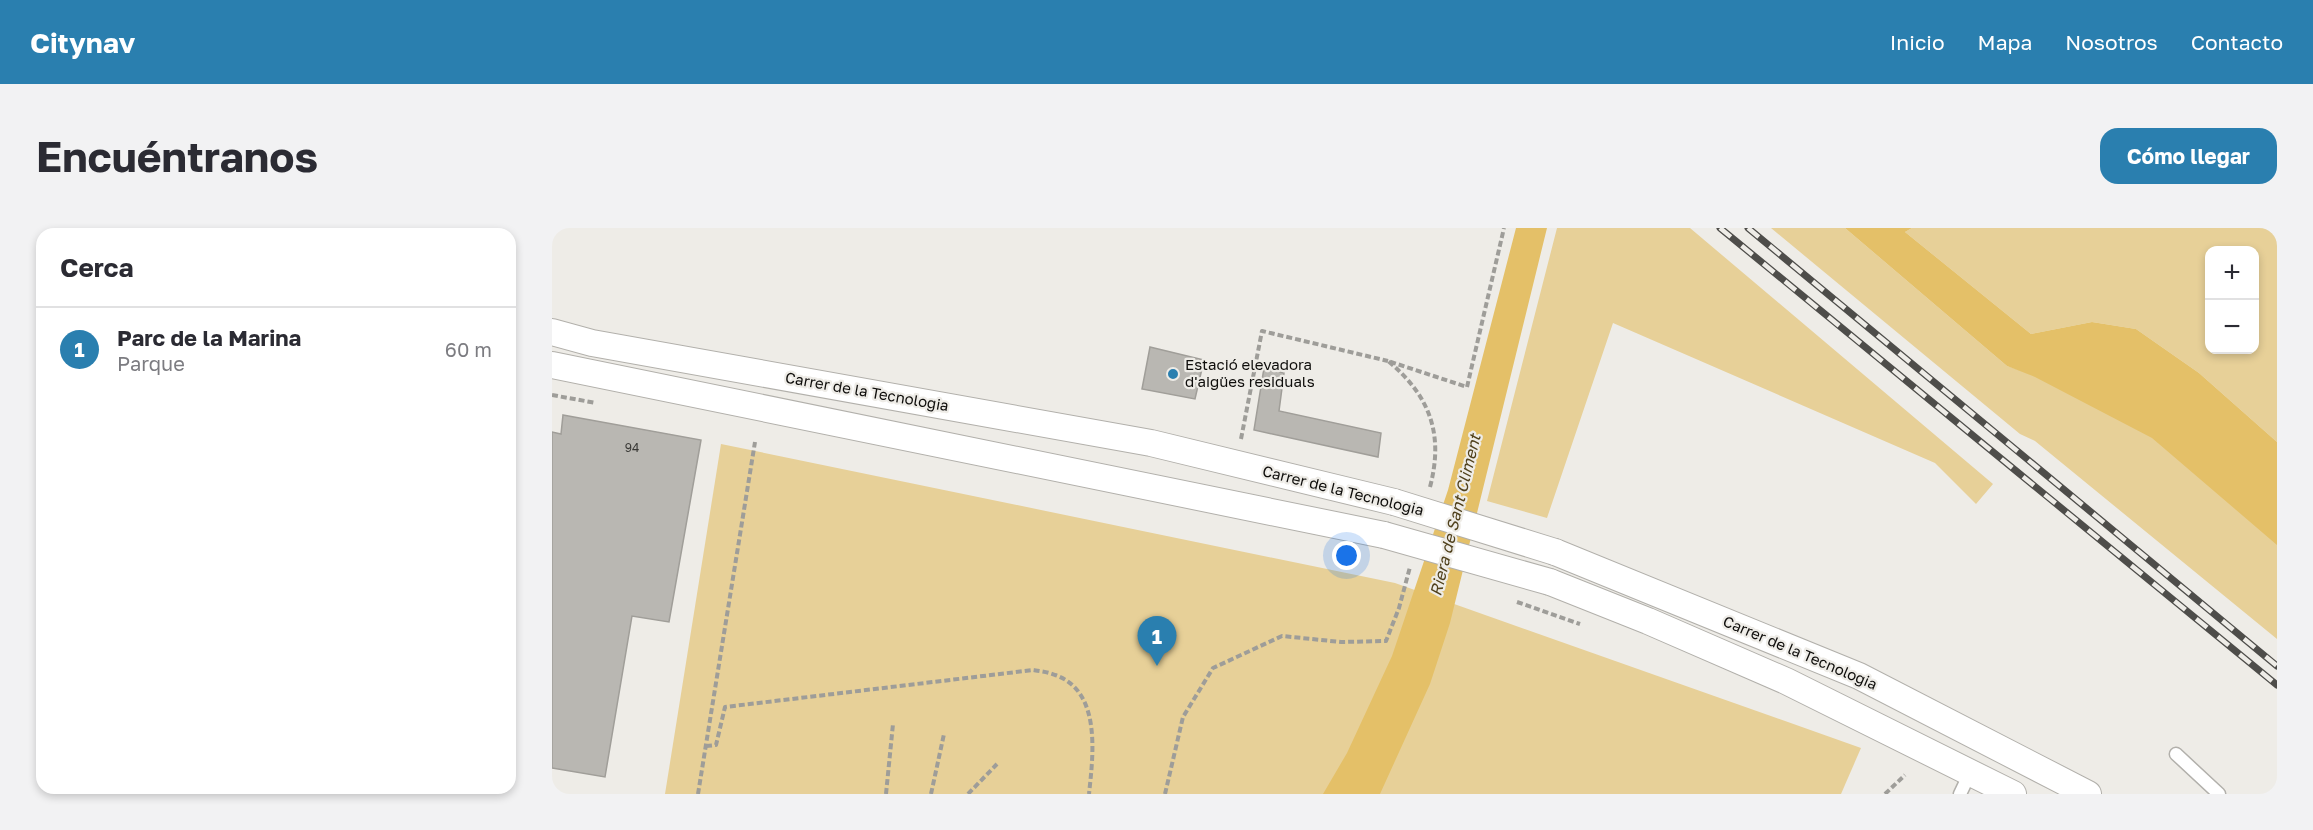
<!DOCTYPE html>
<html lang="es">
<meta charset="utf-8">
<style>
body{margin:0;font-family:"Golos Text",sans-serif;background:#f2f2f3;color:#2b2b33}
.controls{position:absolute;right:18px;top:18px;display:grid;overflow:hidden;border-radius:12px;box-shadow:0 3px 9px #0003}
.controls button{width:54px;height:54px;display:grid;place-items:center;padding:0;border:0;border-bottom:2px solid #e1e1e2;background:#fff;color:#2b2b33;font:30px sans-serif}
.you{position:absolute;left:795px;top:328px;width:21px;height:21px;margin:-15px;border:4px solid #fff;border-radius:50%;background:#1a73e8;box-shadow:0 0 0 9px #1a73e833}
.badge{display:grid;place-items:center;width:39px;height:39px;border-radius:50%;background:#2a7faf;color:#fff;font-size:20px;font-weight:700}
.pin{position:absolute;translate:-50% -50px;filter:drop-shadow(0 2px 3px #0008)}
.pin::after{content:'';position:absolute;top:32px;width:21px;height:18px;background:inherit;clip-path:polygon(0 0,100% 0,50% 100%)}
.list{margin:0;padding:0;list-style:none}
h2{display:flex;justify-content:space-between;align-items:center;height:78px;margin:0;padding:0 24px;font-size:26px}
h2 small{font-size:20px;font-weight:400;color:#7c7c81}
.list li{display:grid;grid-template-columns:39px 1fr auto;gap:18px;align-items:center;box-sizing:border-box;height:84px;padding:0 24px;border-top:2px solid #e1e1e2}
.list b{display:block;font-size:22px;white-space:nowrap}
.list p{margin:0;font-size:20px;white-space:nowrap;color:#7c7c81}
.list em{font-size:20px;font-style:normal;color:#7c7c81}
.map{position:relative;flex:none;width:1725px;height:566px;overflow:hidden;border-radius:18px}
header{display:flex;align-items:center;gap:36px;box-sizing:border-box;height:84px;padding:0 30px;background:#2a7faf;color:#fff}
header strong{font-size:28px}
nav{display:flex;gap:33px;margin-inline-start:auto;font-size:21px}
.intro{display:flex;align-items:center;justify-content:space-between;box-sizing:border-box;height:144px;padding:0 36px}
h1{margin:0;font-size:42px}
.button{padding:15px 27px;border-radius:18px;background:#2a7faf;color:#fff;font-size:21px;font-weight:700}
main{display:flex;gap:36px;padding:0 36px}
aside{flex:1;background:#fff;border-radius:18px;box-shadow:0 3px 9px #0003}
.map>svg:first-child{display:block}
.green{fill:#e7d098;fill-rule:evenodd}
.water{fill:#e4c068}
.building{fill:#b9b7b2;stroke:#a09e99;stroke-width:1.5}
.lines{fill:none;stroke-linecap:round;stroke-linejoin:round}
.service-casing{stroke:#b2b0ab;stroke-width:15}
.minor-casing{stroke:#b2b0ab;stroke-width:28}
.path{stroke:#9e9d99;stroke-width:4;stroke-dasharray:6 3;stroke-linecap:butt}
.service{stroke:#fff;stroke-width:12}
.minor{stroke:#fff;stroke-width:26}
.rail-casing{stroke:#4e4d4a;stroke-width:7}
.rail{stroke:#eeece7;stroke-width:4.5;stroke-dasharray:14;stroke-linecap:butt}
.minor-bridge-casing{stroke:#b2b0ab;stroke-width:28;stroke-linecap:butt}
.minor-bridge{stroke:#fff;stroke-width:26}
.poi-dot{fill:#2a7faf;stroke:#eeece7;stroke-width:2}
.labels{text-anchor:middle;stroke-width:4.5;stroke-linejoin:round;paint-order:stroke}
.number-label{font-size:12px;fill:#393835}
.poi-label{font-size:15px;fill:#0e0d0b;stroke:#eeece7;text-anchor:start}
.street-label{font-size:15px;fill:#0e0d0b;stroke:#eeece7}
.water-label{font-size:16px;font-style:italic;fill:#50411c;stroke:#eeece7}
</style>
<header>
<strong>Citynav</strong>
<nav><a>Inicio</a><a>Mapa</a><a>Nosotros</a><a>Contacto</a></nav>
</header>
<div class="intro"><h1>Encuéntranos</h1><a class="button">Cómo llegar</a></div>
<main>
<aside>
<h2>Cerca<small></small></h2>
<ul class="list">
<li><span class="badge">1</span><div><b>Parc de la Marina</b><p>Parque</p></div><em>60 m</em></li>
</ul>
</aside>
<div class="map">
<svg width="1725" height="566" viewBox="0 0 1725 566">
<rect width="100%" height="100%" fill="#eeece7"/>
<!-- green -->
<g class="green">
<polygon points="1005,0 1138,0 1441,256 1424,276 1383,235 1061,95 995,290 935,273"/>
<polygon points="1219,0 1293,0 1455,138 1590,183 1725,293 1725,411 1483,213 1468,206"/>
<path d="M1360,0H1725V214L1647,145L1584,101L1540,94L1479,106L1353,4ZM1658,22H1702V122H1658Z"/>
<polygon points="169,216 843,355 1309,520 1289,566 113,566"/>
</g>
<!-- water -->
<g class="water">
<polygon points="964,0 995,0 898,395 878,456 828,566 771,566 795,525 840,428 896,262"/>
<polygon points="1293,0 1360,0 1353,4 1479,106 1540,94 1584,101 1647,145 1725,214 1725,317 1600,210 1483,149 1455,138"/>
</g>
<!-- building -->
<g class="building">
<polygon points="598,119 652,132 643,171 590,161"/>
<polygon points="712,140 732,145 727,183 829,205 826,229 702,202"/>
<polygon points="11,187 149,212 117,394 80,388 53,549 0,540 0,204 9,206"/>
</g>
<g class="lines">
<!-- service casing -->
<g class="service-casing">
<g id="service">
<polyline points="1624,526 1667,566"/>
<polyline points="1408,566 1418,545"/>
</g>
</g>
<!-- minor casing -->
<g class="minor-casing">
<g id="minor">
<polyline points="0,104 40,115 599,215 842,274"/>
<polyline points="0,137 832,307"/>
<polyline points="1003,324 1307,448 1536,566"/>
<polyline points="998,354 1096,393 1234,453 1461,566"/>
</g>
</g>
<!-- path -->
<g class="path">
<polyline points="0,167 44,175"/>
<polyline points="689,211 710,103 836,133"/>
<path d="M878,259C892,206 878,168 836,133L915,159L952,0"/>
<polyline points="965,374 1028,396"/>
<path d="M154,518L164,517L173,479L481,442C488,443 496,444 503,447C550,463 541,528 537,566"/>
<polyline points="146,566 203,214"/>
<polyline points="334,566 341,496"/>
<polyline points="379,566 392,506"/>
<polyline points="416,566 445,536"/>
<polyline points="613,566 631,489 661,440 730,408 789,414 834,413 847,380 858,339"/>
<polyline points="1333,566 1353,547"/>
</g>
<!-- service -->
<use href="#service" class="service"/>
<!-- minor -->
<use href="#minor" class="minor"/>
<!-- rail casing -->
<g class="rail-casing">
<g id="rail">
<polyline points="1168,0 1725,457"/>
<polyline points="1196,0 1725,438"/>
</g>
</g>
<!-- rail -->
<use href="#rail" class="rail"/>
<!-- minor-bridge casing -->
<g class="minor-bridge-casing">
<g id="minor-bridge">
<polyline points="842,274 1003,324"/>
<polyline points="832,307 998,354"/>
</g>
</g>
<!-- minor-bridge -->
<use href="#minor-bridge" class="minor-bridge"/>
</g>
<!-- markers -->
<circle class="poi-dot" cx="621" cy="146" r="6"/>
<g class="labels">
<!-- number labels -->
<g class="number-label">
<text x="80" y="224">94</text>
</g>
<!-- poi labels -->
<g class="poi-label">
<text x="633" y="142">Estació elevadora<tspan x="633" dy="17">d'aigües residuals</tspan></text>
</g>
<!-- street labels -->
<g class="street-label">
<text transform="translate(315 164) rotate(10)" y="5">Carrer de la Tecnologia</text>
<text transform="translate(791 263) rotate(14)" y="5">Carrer de la Tecnologia</text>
<text transform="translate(1248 425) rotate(23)" y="5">Carrer de la Tecnologia</text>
</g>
<!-- water labels -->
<g class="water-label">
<text transform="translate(903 287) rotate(-76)" y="6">Riera de Sant Climent</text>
</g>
</g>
</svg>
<div class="controls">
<button>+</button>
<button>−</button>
</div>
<div class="you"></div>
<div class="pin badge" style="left:605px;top:438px">1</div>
</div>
</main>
